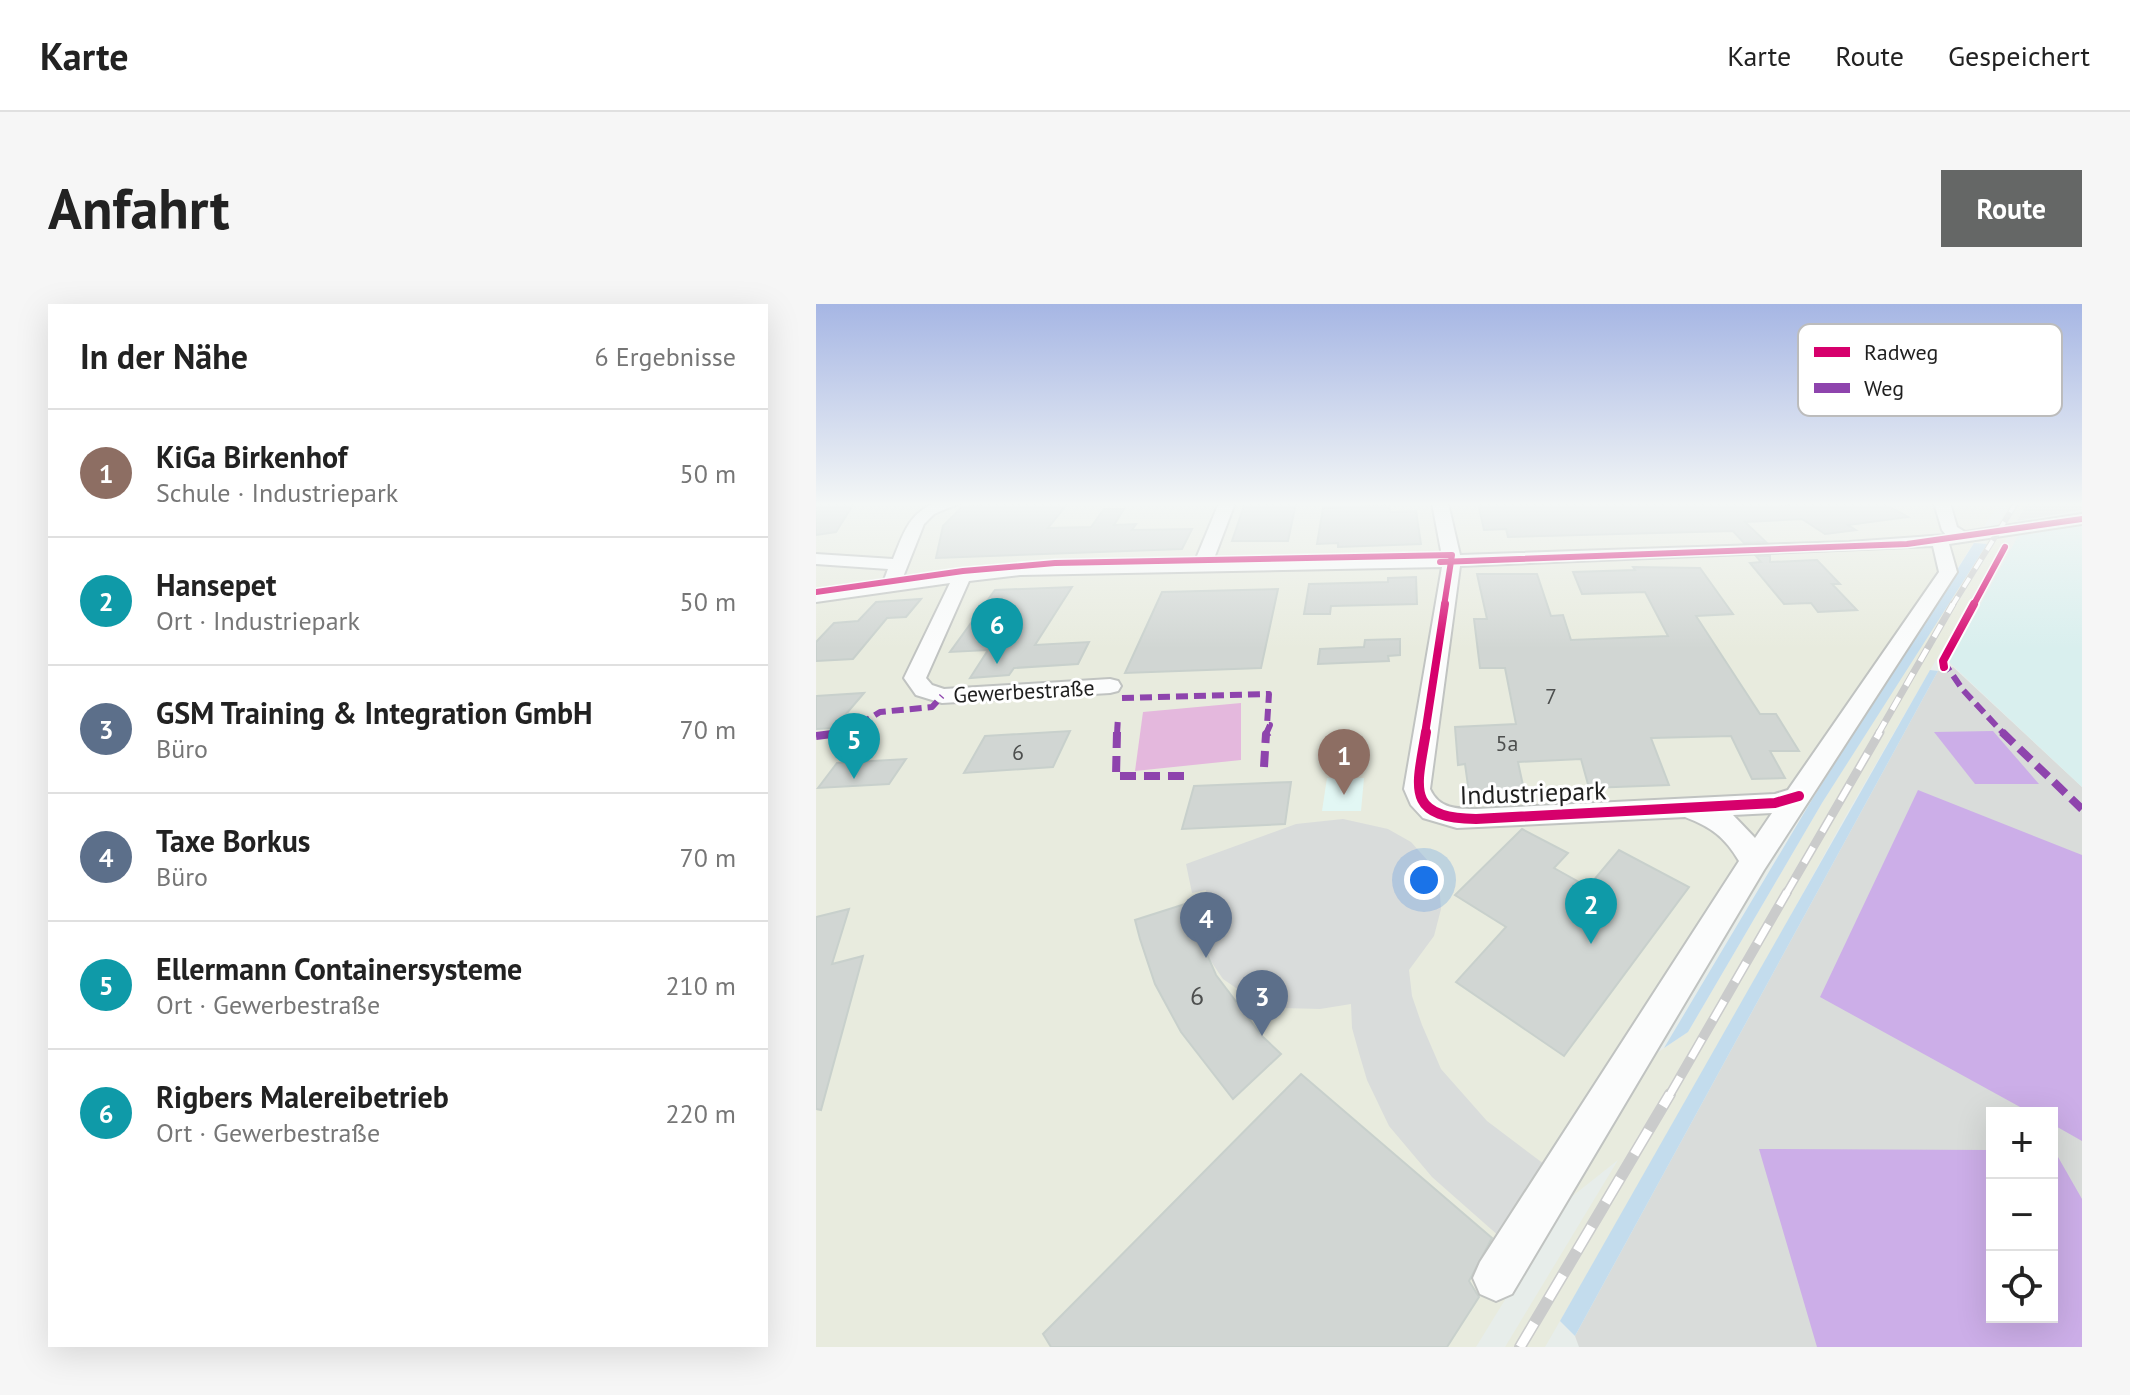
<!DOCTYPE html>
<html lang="de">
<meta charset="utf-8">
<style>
body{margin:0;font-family:"PT Sans",sans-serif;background:#f6f6f6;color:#222}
.controls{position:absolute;right:24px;bottom:24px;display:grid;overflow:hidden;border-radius:0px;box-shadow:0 8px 32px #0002}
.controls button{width:72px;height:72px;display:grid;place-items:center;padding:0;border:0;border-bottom:2px solid #e0e0e0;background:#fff;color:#222;font:40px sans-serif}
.you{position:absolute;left:608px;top:576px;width:28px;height:28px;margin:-20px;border:6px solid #fff;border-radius:50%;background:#1a73e8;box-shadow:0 0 0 12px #1a73e833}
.badge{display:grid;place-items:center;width:52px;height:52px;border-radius:50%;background:#656766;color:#fff;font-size:26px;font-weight:700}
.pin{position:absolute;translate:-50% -66px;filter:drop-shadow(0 2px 4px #0008)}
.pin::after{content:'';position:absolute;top:42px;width:28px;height:24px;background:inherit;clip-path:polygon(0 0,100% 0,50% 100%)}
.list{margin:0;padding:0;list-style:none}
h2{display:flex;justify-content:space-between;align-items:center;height:104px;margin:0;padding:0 32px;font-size:34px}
h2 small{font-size:26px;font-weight:400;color:#767676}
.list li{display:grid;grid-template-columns:52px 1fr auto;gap:24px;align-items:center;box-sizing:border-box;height:128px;padding:0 32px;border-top:2px solid #e0e0e0}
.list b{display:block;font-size:30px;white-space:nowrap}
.list p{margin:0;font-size:26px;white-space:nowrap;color:#767676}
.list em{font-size:26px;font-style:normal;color:#767676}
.icon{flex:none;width:44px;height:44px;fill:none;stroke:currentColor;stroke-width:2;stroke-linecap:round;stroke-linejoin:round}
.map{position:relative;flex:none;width:1266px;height:1043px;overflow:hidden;border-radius:0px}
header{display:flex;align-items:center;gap:48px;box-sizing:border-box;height:112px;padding:0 40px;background:#fff;border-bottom:2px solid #e0e0e0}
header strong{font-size:38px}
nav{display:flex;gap:44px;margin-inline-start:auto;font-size:28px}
.intro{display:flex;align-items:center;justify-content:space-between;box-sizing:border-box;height:192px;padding:0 48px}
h1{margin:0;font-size:56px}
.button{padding:20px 36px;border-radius:0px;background:#656766;color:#fff;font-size:28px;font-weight:700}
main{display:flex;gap:48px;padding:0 48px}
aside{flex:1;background:#fff;border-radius:0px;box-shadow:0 8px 32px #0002}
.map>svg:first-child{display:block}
.residential{fill:#d9dcda;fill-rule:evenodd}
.industrial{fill:#e8ebde}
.education{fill:#e2f7f4}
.farmland{fill:#d9efee}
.grass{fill:#c3dced}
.pitch{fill:#ccaee8}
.parking{fill:#d9dcdb}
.water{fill:#e4b8dd}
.building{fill:#d1d6d3;stroke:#c8d0cc;stroke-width:2}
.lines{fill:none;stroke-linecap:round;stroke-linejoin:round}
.minor-casing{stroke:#c0c3c1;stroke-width:4}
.minor{fill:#fbfcfc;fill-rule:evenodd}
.rail-far4-casing{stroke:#cacbcb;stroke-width:6}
.rail-far3-casing{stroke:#cacbcb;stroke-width:7}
.rail-far2-casing{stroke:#cacbcb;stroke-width:9}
.rail-far1-casing{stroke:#cacbcb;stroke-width:10}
.rail-casing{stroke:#cacbcb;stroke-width:12}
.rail-far4{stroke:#fff;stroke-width:4;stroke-dasharray:11;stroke-linecap:butt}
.rail-far3{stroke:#fff;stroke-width:5;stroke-dasharray:14;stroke-linecap:butt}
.rail-far2{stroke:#fff;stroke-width:6;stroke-dasharray:18;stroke-linecap:butt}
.rail-far1{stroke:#fff;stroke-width:7;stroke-dasharray:22;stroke-linecap:butt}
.rail{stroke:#fff;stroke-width:9;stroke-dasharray:28;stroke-linecap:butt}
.quiet-far1{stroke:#8e44ad;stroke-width:6;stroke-dasharray:12 6;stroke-linecap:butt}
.quiet{stroke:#8e44ad;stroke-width:8;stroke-dasharray:16 8;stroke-linecap:butt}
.cycleway-far2-casing{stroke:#fff;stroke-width:9}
.cycleway-far1-casing{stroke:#fff;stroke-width:12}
.cycleway-casing{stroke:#fff;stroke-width:15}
.cycleway-far2{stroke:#d6006c;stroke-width:6}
.cycleway-far1{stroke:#d6006c;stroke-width:8}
.cycleway{stroke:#d6006c;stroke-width:10}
.labels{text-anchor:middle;stroke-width:6;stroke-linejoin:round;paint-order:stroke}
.far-street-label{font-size:22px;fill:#1f1f1f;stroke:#fff}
.number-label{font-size:22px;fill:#4d4f4e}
.street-label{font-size:26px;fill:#1f1f1f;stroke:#fff}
.near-number-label{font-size:26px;fill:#4d4f4e}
.key{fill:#fff;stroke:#bcbcbc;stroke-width:2}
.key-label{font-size:22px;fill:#1f1f1f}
</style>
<header>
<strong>Karte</strong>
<nav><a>Karte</a><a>Route</a><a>Gespeichert</a></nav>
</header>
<div class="intro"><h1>Anfahrt</h1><a class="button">Route</a></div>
<main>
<aside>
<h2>In der Nähe<small>6 Ergebnisse</small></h2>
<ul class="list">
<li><span class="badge" style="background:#8d6e63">1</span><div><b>KiGa Birkenhof</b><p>Schule · Industriepark</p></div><em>50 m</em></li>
<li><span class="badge" style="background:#0f9aa8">2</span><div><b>Hansepet</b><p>Ort · Industriepark</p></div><em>50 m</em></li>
<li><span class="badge" style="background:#5c6f8a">3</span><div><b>GSM Training &amp; Integration GmbH</b><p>Büro</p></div><em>70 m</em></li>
<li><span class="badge" style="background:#5c6f8a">4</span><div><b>Taxe Borkus</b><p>Büro</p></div><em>70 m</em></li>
<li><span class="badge" style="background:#0f9aa8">5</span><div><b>Ellermann Containersysteme</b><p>Ort · Gewerbestraße</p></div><em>210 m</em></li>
<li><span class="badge" style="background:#0f9aa8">6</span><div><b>Rigbers Malereibetrieb</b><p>Ort · Gewerbestraße</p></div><em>220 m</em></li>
</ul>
</aside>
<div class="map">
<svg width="1266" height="1043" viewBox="0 0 1266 1043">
<rect width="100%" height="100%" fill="#e7edea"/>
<!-- residential -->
<g class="residential">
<polygon points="1211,199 1266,199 1266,206 1201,217"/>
<path d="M1137,363L1266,483V1043H763L759,1032L1122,367ZM1176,809H1236V1013H1176Z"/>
</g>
<!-- industrial -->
<polygon class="industrial" points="0,199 1183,199 994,494 841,749 872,728 1006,499 1195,199 1211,199 1029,513 901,745 729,1043 689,1043 802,856 749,898 660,1043 0,1043"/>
<!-- education -->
<polygon class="education" points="511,474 548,474 545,507 506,507"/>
<!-- farmland -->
<polygon class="farmland" points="1266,221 1266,483 1133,358 1202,232"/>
<!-- grass -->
<g class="grass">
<polygon points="1158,239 1171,240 1006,499 872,728 848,744 997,494"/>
<polygon points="1114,366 1122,367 759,1032 744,1017"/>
</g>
<!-- pitch -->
<g class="pitch">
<polygon points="1177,427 1223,480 1159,480 1118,428"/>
<polygon points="1102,486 1266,551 1266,837 1236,820 1236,809 1215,809 1004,693"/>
<polygon points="943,845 1176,846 1176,1013 1236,1013 1238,846 1266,895 1266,1043 1001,1043"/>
</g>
<!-- parking -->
<polygon class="parking" points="527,515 572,525 595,538 612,557 623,579 625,605 618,632 593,666 596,692 606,721 625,765 671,817 728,860 684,933 616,873 573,822 551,776 543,749 536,724 535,700 504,705 467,704 433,693 407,675 394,656 386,636 385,614 390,586 376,589 370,560 480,520"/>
<!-- water -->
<polygon class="water" points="425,399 425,456 319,467 327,408"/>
<!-- building -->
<g class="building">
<polygon points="0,199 38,199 20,228 0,231"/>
<polygon points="178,199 252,199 232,224 275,223 288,205 308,205 298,221 320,220 316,226 376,225 366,245 120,254 127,222 146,203"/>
<polygon points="429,199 480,199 472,237 416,237"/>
<polygon points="662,199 952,199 956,203 985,199 1067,199 1092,213 1032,221 1040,226 1009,230 986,215 929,218 950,238 928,239 917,227 692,233 690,225 668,226"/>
<polygon points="573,201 574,208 600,207 605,240 522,243 522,239 501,240 507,204"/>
<polygon points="940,252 954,252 954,258 1001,256 1024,280 1016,280 1041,306 1002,308 995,299 968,300 934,259 945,258"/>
<polygon points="817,263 884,264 917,310 880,312 944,410 960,410 983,447 954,447 969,474 936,475 915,432 835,434 853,481 773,484 765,455 702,458 708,486 653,489 649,460 642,461 639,423 700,420 689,364 664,364 658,315 671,315 661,270 721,270 735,312 747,311 755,336 852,332 829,288 766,290 757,268 819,266"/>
<polygon points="600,273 601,300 515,302 514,310 488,310 493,280 572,278 572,274"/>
<polygon points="256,283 219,341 273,338 262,360 198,364 193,371 154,374 172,346 134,348 179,286"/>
<polygon points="462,285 445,364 309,369 346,288"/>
<polygon points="105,295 90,313 71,314 37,355 0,357 0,338 18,319 42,317 60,298"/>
<polygon points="584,335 584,351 572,352 573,357 502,360 504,345 548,343 549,336"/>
<polygon points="48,389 18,424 0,425 0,392"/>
<polygon points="254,427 237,463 148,469 169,432"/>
<polygon points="90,455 73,480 2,484 21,459"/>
<polygon points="475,478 469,520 366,525 378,482"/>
<polygon points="706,525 752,549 738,564 772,583 803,546 873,583 748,752 640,678 690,623 639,591"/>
<polygon points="369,600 400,671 446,732 465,750 417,795 365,728 339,680 324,635 319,616"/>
<polygon points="33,605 16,660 47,652 5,806 0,805 0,613"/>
<polygon points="485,770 676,934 653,977 663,993 631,1043 235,1043 227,1030"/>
</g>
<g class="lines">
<!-- minor casing -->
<g class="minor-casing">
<path id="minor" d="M120,199H144L118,210L108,220L87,273L204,261L379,257L403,199H419L397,257L626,252L616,199H632L644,251L1033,238L1130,231L1126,226L1118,199H1134L1141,223L1149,228L1266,210V220L1133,240L1141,268L948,566L696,990L680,997L664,990L657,974L664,958L923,557C909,533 895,523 869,513L641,524L607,514L595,501L588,485L626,263L204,271L153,277L110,374L116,381L128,385L294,375L302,377L305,382L302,387L294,389L126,399L100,391L88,374L134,279L0,298V286L68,276L72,265L0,260V250L77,255C87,231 93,208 120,199ZM1117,242L1123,268L972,486L959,490L660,505C641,505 623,505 614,485L644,262ZM956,509L939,534L917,511Z"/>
</g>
<!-- minor -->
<use href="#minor" class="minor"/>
<!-- rail-far4 casing -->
<g class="rail-far4-casing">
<polyline id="rail-far4" points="1136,302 1200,199"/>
</g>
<!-- rail-far3 casing -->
<g class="rail-far3-casing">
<polyline id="rail-far3" points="1062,430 1137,300"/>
</g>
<!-- rail-far2 casing -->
<g class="rail-far2-casing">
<polyline id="rail-far2" points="970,590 1064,428"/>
</g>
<!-- rail-far1 casing -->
<g class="rail-far1-casing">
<polyline id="rail-far1" points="853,792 971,588"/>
</g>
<!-- rail casing -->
<g class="rail-casing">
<polyline id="rail" points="704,1043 854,790"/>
</g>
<!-- rail-far4 -->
<use href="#rail-far4" class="rail-far4"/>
<!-- rail-far3 -->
<use href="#rail-far3" class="rail-far3"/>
<!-- rail-far2 -->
<use href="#rail-far2" class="rail-far2"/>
<!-- rail-far1 -->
<use href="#rail-far1" class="rail-far1"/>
<!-- rail -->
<use href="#rail" class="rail"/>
<!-- quiet-far1 -->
<g class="quiet-far1">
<polyline points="1127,357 1147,386 1188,430"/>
<polyline points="306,394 453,390 451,421 454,421 450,430"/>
<polyline points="28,430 64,408 116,403 126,392"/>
<polyline points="301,430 302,413"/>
</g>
<!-- quiet -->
<g class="quiet">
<polyline points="301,428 300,472 369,472"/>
<polyline points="1186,428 1266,505"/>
<polyline points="0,432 31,428"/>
<polyline points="448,463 450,430 453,428"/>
</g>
<!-- cycleway-far2 casing -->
<g class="cycleway-far2-casing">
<g id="cycleway-far2">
<polyline points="624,258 1091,240 1266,215"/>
<polyline points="0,288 147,267 239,259 636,251 628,302"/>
<polyline points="1157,302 1189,243"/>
</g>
</g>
<!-- cycleway-far1 casing -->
<g class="cycleway-far1-casing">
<g id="cycleway-far1">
<polyline points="1128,363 1127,357 1158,300"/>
<polyline points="609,430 629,300"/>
</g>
</g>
<!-- cycleway casing -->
<g class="cycleway-casing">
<path id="cycleway" d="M610,428C601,483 588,514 660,515L959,499L983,492"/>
</g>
<!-- cycleway-far2 -->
<use href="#cycleway-far2" class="cycleway-far2"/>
<!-- cycleway-far1 -->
<use href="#cycleway-far1" class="cycleway-far1"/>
<!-- cycleway -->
<use href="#cycleway" class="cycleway"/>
</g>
<!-- sky -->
<linearGradient id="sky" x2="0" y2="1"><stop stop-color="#a6b6e4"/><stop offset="0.58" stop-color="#f4f7f6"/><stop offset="1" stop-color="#f4f7f6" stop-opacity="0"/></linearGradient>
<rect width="1266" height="345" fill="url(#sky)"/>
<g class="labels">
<!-- far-street labels -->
<g class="far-street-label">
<text transform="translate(208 387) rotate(-3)" y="8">Gewerbestraße</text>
</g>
<!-- number labels -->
<g class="number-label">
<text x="735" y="400">7</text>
<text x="691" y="447">5a</text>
<text x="202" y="456">6</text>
</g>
<!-- street labels -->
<g class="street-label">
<text transform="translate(717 489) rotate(-2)" y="9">Industriepark</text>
</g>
<!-- near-number labels -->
<g class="near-number-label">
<text x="381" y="701">6</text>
</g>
</g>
<!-- legend -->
<rect x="982" y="20" width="264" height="92" rx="12" class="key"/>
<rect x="998" y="43" width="36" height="10" fill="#d6006c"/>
<rect x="998" y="79" width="36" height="10" fill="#8e44ad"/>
<g class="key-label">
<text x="1048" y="56">Radweg</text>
<text x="1048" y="92">Weg</text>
</g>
</svg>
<div class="controls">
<button>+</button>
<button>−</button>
<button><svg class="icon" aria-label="locate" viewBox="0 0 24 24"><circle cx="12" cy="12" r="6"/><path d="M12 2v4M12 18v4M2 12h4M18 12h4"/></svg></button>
</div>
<div class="you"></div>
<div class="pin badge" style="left:528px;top:491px;background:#8d6e63">1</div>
<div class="pin badge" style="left:775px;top:640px;background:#0f9aa8">2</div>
<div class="pin badge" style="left:446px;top:732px;background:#5c6f8a">3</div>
<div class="pin badge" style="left:390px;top:654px;background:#5c6f8a">4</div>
<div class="pin badge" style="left:38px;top:475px;background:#0f9aa8">5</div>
<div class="pin badge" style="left:181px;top:360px;background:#0f9aa8">6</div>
</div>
</main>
